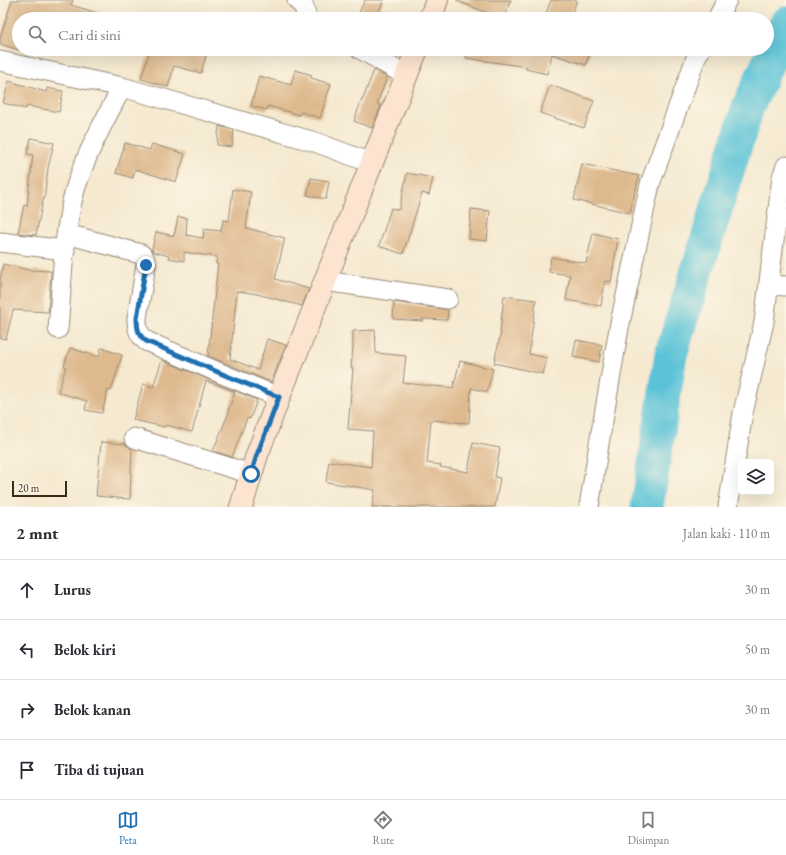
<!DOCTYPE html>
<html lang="id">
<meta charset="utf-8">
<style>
body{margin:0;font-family:"EB Garamond",serif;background:#f2f2f3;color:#2b2b33}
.controls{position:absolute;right:12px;bottom:12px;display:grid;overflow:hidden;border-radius:6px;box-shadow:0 4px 16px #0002}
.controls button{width:36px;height:36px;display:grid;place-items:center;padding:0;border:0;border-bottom:1px solid #e1e1e2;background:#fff;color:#2b2b33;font:20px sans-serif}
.scale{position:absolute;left:12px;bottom:10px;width:55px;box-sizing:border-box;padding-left:4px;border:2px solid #3b2a1e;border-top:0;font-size:11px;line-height:14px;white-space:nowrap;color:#3b2a1e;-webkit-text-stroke:3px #fcf5e5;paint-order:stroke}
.stop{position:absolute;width:12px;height:12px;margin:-9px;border:3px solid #1f6fb2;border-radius:50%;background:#fff}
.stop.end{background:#1f6fb2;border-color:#fff;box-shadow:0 1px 4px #0008}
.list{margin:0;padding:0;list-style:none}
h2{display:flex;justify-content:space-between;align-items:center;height:52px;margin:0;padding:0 16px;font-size:17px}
h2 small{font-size:13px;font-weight:400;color:#7c7c81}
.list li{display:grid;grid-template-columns:26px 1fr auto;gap:12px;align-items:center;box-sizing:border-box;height:60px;padding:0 16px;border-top:1px solid #e1e1e2}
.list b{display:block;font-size:15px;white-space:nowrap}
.list em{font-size:13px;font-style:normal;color:#7c7c81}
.icon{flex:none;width:22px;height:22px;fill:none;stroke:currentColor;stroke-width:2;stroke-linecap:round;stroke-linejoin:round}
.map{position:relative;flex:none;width:786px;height:507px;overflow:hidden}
.search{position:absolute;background:#fff;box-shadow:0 4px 16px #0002;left:12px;right:12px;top:12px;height:44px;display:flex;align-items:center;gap:10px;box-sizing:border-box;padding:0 14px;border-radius:22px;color:#7c7c81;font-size:15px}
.sheet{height:292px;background:#fff}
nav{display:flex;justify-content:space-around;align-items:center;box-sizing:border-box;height:56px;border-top:1px solid #e1e1e2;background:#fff;font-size:11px;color:#7c7c81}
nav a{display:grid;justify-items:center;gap:2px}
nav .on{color:#1f6fb2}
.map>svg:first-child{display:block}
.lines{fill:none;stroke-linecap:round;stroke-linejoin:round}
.river{stroke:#5ac3d7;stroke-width:33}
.building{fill:#deb98e}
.street-casing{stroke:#988a77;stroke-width:21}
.secondary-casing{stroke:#988a77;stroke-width:24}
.street{stroke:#fff;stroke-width:19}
.secondary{stroke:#fde4d0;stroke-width:22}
.route{stroke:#1f6fb2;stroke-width:5}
</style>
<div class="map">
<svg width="786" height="507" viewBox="0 0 786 507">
<rect width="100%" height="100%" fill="#fcf5e5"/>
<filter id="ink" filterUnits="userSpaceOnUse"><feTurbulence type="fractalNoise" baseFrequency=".025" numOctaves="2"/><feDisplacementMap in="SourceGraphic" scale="8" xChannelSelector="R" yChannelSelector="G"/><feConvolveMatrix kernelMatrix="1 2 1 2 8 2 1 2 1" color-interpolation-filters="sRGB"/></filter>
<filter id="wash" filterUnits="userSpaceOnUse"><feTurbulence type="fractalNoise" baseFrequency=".012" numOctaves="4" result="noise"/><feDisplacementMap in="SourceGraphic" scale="16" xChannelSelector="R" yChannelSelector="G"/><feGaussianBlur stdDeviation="0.9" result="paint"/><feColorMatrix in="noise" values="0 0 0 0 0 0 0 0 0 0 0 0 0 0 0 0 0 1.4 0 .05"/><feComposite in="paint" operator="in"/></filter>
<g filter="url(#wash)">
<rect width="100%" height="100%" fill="#f5e9d0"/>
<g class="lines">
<!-- river -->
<polyline class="river" points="647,507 671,354 748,107 786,23"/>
</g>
<g id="blocks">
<!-- building -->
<g class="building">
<polygon points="12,0 73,0 71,5 104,15 104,19 19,19 19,50 0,44 0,38"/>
<polygon points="365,0 384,0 375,19 356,19"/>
<polygon points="457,0 511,0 503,19 457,1"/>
<polygon points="551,0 577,0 570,19 544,19"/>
<polygon points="150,49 208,49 201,73 174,66 168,87 141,79"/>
<polygon points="466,49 591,49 586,65 552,54 547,74 526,69 527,67 466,58"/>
<polygon points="295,70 312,75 311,78 331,84 320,118 301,112 300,115 268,106 267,110 251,106 259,76 291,85"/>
<polygon points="374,70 387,77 377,104 381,106 372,128 354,121 362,99 363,99"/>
<polygon points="9,81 46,92 47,88 63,91 59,112 27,106 26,109 3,103"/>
<polygon points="550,85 594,101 584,128 540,113"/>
<polygon points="219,126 234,130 232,147 217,145"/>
<polygon points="31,138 54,143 48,168 44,200 43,200 36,235 18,233 24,205 27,206 33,155 27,154"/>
<polygon points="125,143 150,150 152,144 185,154 176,182 135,169 133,178 116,173"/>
<polygon points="582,164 639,176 630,213 574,200"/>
<polygon points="407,173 433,178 429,195 422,193 403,254 379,246 391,208 399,210"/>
<polygon points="311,178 329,181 326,199 307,195"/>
<polygon points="233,189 251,192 246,228 285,238 275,279 309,289 302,306 257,294 237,291 230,359 258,370 267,339 286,345 271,382 208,356 218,264 216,264 217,257 184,252 184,261 169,258 169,256 154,252 152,249 156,232 174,236 178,217 187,218 186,235 203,238 204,229 221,231 223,220 229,221"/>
<polygon points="471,209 490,211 487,241 469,239"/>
<polygon points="593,233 618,239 611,282 605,281 601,306 566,300 570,275 549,272 551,257 586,263"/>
<polygon points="3,264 29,270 51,271 48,312 13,310 6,339 0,338 0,280"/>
<polygon points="504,296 536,300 529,354 547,358 543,374 494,363 501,332 500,332"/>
<polygon points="394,302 448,310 447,320 423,319 423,321 393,319"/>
<polygon points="375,330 376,353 406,356 403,383 453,388 460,361 493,369 487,392 471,388 469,423 431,420 427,463 441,465 440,467 468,472 473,443 500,448 495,477 500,478 495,507 372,507 375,490 326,482 329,461 371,467 373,431 348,429 353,368 351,368 353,347 353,331"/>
<polygon points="576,340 602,345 599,362 573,357"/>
<polygon points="70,348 99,357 101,348 122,355 111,391 108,390 102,413 85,410 87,401 58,392 66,367 64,366"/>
<polygon points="162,360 257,400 250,419 247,418 232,457 213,451 229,412 228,411 235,392 206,381 192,432 166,425 165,427 133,420 143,384 153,387"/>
<polygon points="101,442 125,444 132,449 130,499 96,496"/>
</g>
</g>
</g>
<g filter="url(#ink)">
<use href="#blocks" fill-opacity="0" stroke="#988a77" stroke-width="1"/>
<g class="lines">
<!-- street casing -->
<g class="street-casing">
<g id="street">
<polyline points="297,0 304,7 307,18 308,19"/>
<polyline points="717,19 727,0"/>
<polyline points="360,49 407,76"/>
<polyline points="0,61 122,87 315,142 371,163"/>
<path d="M67,234L141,254C145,257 146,260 146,265L137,318C137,328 138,334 146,341L227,376L279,397"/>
<polyline points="0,242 65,250"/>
<polyline points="325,281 448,299"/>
<polyline points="769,285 786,286"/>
<path d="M58,329C62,285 63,232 75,190C86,153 105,120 122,87"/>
<polyline points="134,438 251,474"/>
<polyline points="589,507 599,444 619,328 650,184 697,55 701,49"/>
<polyline points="728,507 743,413 764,322 782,177 786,166"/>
</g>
</g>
<!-- secondary casing -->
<g class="secondary-casing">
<g id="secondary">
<polyline points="430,19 437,0"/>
<polyline points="241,507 257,455 279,397 417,49"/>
</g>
</g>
<!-- street -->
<use href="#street" class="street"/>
<!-- secondary -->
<use href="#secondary" class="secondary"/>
</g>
</g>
<g class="lines" filter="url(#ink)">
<!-- route -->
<path class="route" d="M146,265L137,318C137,328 138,335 146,341L227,376L279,397L257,455L251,474"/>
</g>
</svg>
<div class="controls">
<button><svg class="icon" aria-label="layers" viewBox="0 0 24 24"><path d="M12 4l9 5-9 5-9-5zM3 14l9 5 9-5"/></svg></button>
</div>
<div class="scale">20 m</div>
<div class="stop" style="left:251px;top:474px"></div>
<div class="stop end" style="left:146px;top:265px"></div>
<div class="search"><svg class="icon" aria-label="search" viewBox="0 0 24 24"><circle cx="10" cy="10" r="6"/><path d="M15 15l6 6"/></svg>Cari di sini</div>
</div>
<section class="sheet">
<h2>2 mnt<small>Jalan kaki · 110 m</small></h2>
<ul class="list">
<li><svg class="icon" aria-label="ahead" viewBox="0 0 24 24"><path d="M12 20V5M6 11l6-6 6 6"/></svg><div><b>Lurus</b></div><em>30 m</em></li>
<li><svg class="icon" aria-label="left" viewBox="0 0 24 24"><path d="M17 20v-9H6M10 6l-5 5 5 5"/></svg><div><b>Belok kiri</b></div><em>50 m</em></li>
<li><svg class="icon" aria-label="right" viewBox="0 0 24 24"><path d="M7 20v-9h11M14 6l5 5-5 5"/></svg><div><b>Belok kanan</b></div><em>30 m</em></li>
<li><svg class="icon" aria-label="arrive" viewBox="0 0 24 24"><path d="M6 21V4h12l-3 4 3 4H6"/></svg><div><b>Tiba di tujuan</b></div></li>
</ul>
</section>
<nav>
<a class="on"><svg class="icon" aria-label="map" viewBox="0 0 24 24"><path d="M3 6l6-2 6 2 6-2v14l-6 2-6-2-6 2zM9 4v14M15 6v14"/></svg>Peta</a>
<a><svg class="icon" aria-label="directions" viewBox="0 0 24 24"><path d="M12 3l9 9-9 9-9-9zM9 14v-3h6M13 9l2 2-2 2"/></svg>Rute</a>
<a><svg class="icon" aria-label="saved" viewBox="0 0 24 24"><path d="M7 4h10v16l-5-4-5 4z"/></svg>Disimpan</a>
</nav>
